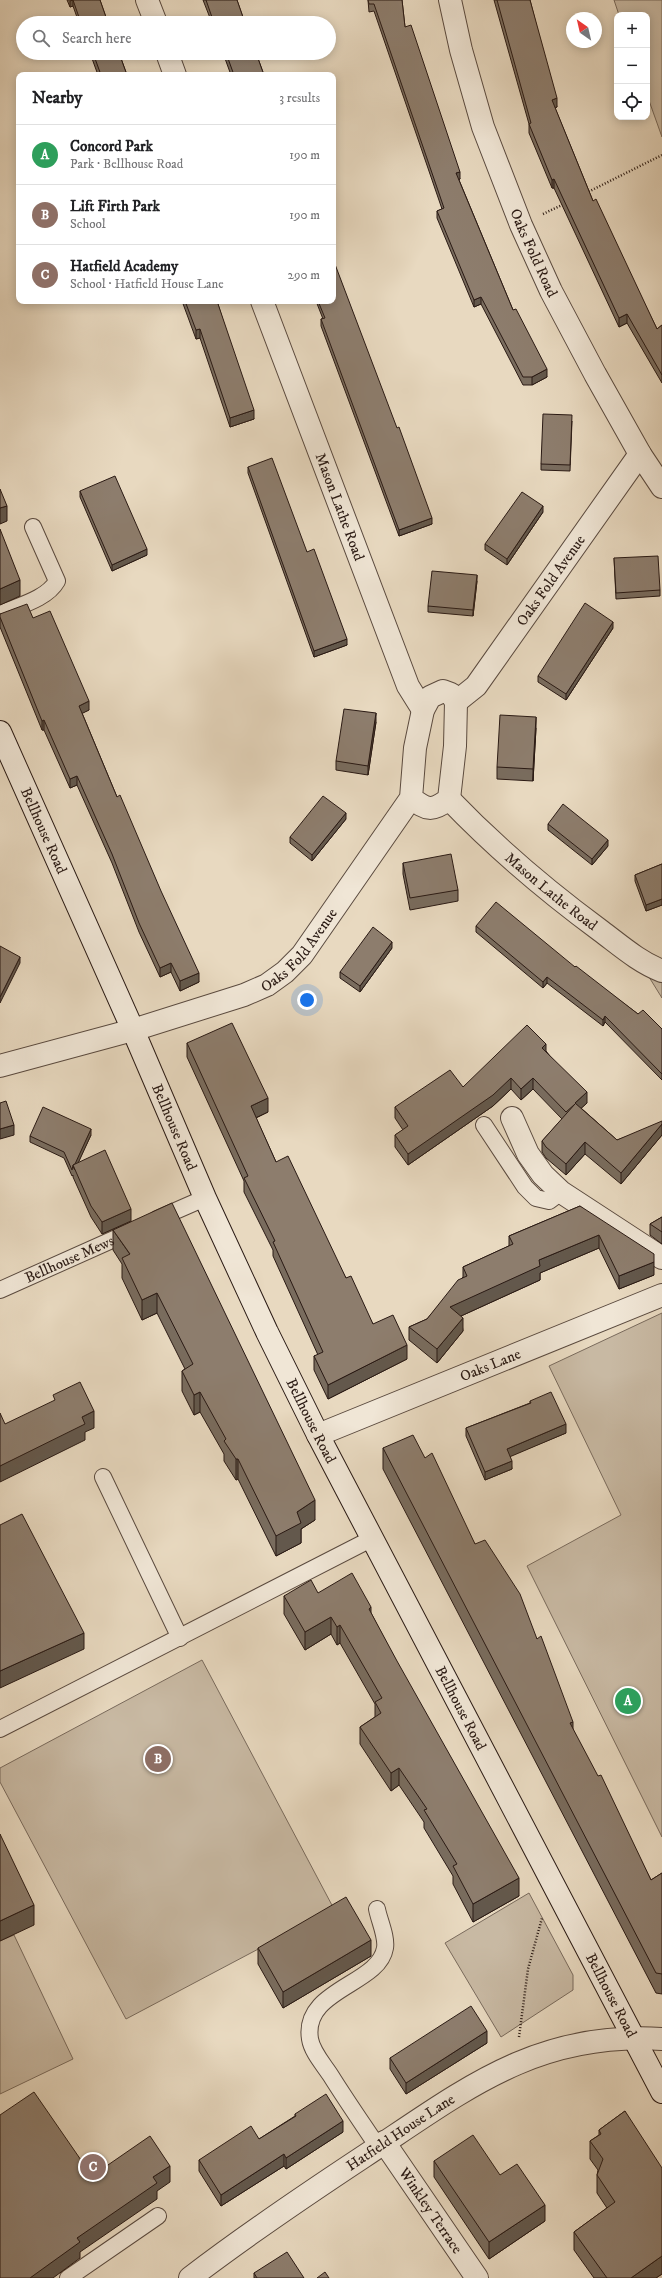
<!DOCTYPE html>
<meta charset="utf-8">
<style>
body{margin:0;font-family:"IM FELL DW Pica",serif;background:#f2f2f2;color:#202124}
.controls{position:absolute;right:12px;top:12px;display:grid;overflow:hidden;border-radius:8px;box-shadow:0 2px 10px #0003}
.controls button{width:36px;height:36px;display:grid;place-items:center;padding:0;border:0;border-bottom:1px solid #e0e0e0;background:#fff;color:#202124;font:20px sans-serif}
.compass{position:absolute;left:566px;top:12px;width:36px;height:36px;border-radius:50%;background:#fff;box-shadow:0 2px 10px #0003;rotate:326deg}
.you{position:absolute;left:307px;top:1000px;width:14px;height:14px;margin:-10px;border:3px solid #fff;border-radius:50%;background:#1a73e8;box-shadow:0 0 0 6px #1a73e833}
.badge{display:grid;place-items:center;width:26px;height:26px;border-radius:50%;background:#8f2418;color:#fff;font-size:13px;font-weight:700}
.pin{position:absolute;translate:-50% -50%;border:2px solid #fff;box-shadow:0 1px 4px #0006}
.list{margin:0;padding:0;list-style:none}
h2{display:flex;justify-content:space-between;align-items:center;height:52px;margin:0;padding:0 16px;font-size:17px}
h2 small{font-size:13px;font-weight:400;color:#757577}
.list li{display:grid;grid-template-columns:26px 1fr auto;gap:12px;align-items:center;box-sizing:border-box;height:60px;padding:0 16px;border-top:1px solid #e0e0e0}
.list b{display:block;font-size:15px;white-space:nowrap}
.list p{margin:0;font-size:13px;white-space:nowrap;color:#757577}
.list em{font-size:13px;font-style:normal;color:#757577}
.icon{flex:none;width:22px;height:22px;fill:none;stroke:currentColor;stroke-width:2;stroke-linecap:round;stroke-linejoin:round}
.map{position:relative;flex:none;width:662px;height:2278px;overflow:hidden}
.search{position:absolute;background:#fff;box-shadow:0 2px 10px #0003;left:16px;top:16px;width:320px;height:44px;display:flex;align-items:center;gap:10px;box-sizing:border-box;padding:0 14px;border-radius:22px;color:#757577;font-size:15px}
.panel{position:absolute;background:#fff;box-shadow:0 2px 10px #0003;left:16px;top:72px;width:320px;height:232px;border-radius:8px}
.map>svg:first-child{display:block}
.green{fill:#c8b9a3;stroke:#796a5c}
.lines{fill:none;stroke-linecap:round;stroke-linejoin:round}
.service-casing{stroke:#5a4a3f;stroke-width:18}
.minor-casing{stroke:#5a4a3f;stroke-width:24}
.tertiary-casing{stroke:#5a4a3f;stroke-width:24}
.secondary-casing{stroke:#2a1a14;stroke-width:24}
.path{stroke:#2a1a14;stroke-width:2.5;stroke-dasharray:1 2;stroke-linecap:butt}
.service{stroke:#f0e6d6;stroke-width:16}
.minor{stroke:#f0e6d6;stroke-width:22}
.tertiary{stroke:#f0e6d6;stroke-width:22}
.secondary{stroke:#f0e6d6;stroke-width:22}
.wall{fill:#796c5e;stroke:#2a1a14}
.shaded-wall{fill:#63584c;stroke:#2a1a14}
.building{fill:#8d7d6d;stroke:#2a1a14}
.labels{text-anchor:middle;stroke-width:3.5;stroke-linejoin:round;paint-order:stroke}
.street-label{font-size:15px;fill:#2a1a14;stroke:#f0e6d6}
</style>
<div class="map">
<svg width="662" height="2278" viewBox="0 0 662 2278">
<rect width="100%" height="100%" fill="#e8d9c0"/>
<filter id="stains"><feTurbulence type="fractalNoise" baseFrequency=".005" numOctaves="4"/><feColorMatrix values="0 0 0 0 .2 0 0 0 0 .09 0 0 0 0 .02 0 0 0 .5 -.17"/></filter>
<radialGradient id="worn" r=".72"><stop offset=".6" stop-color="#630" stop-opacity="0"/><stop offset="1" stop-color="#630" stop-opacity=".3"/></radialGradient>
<!-- green -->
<g class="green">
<polygon points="614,0 662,0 662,137 647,95 647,15 619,15"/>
<polygon points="649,977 662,982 662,998"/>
<polygon points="662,1313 662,1837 527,1566 621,1515 549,1366"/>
<polygon points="202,1660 334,1909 126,2019 0,1782 0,1768"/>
<polygon points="529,1893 573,1975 573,1990 501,2037 445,1943"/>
<polygon points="14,1935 73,2059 0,2094 0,1941"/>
</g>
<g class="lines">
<!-- service casing -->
<g class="service-casing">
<g id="service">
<path d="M0,614C18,606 47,599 57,581L33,527"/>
<polyline points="484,1125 525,1187 536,1198 549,1201 561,1192"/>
<polyline points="157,1219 205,1198"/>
<path id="s1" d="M0,1290L132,1231"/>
<polyline points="103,1477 180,1638"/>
<polyline points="0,1729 373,1538"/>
<path d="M377,1909C379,1920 387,1937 385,1948C379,1985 302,1989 310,2039C312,2052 324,2065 331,2076C346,2100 362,2123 378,2147"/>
<polyline points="68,2278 158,2216"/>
</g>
</g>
<!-- minor casing -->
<g class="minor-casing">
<g id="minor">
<polyline points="147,0 156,23"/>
<path id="s2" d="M450,0L461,50L483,127L521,225L551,291L595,374L640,454L662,487"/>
<polyline points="167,53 175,75"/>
<path id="s3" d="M262,301L408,686L423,710"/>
<path id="s4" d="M456,702L476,686L640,454"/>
<path id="s5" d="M449,799C495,847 548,892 601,931C621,946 639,962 662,971"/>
<path id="s6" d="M0,1066L133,1030L244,995L267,985L285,972L302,955L411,798L415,748L423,710L430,697L443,691L451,694L456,702L455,746L449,799C432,812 427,810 411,798"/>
<polyline points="512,1118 528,1154 543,1175 561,1192 662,1258"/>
<path id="s7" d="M318,1435L662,1295"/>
<path id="s8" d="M384,2142L477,2278"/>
</g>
</g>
<!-- tertiary casing -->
<g class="tertiary-casing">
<g id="tertiary">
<path id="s9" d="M190,2278C246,2235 304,2196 363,2157C463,2091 535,2031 662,2039"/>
</g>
</g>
<!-- secondary casing -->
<g class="secondary-casing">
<g id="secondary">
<path id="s10" d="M0,732L133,1030L205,1198L267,1332L318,1435L662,2092"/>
</g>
</g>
<!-- path -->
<g class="path">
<polyline points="586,193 662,155"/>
<polyline points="543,214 564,204"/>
<polyline points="519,2037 528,1969 542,1918"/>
</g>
<!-- service -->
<use href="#service" class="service"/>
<!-- minor -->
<use href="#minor" class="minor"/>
<!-- tertiary -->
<use href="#tertiary" class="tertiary"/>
<!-- secondary -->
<use href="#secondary" class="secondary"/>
</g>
<!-- wall -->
<g class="wall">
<polygon points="67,0 100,0 108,23 79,23 73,6 70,7"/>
<polygon points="203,0 237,0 245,23 212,23"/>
<polygon points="368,0 402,0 405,27 460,179 459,180 513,310 547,377 532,385 523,385 481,304 474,307 437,218 437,211 442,209 374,11 369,12"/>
<polygon points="494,0 530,0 557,107 555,108 593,201 657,329 662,325 662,383 627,323 619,327 554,188 552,188 529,133 529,124"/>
<polygon points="90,53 119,53 127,75 98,75"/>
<polygon points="223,53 256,53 264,75 231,75"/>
<polygon points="182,301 217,301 254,419 230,427 200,338 196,339"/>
<polygon points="316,301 333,301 432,524 399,536 321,326 321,319 323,319"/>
<polygon points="572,421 570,471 541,470 541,464"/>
<polygon points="248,467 307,552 347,645 314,657 248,473"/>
<polygon points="80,491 147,555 112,571 80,497"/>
<polygon points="543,512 507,565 485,550 485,544"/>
<polygon points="614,558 660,590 660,596 616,599"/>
<polygon points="477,581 473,616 428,612 428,606"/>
<polygon points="0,614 33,618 89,710 82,713 117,797 199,982 180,991 171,972 160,977 139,932 112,863 77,785 70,788 44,730 42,730 0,627"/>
<polygon points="613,628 566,700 538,682 538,676"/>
<polygon points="376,722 368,775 336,770 336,761"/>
<polygon points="536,728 533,781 497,779 497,767"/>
<polygon points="346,819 312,861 290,843 290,837"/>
<polygon points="548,824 608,846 592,865 548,830"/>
<polygon points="403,863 458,890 458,901 410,910 403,874"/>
<polygon points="662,864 662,905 646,911 635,881 635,875"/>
<polygon points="476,926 575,967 638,1014 662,1029 662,1080 605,1022 603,1026 547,983 543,988 476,932"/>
<polygon points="392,948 360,992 340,978 340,972"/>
<polygon points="187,1043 268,1112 256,1118 276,1162 346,1278 373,1324 407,1359 328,1399 314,1370 314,1356 318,1355 273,1256 273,1250 244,1192 244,1181 187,1057"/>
<polygon points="546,1051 587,1103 581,1108 617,1140 662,1124 662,1135 621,1184 585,1154 566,1175 546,1158 542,1152 542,1141 562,1119 533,1089 521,1100 511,1089 493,1106 408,1165 395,1147 395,1135 403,1130 395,1118 395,1107 463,1087"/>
<polygon points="91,1135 78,1162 131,1221 102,1234 91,1217 73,1177 73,1175 72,1176 64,1158 30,1142 30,1136"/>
<polygon points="580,1206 654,1275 619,1289 599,1248 540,1273 540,1280 461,1316 463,1331 437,1363 409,1340 409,1327 427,1319 463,1277 463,1267 509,1246 509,1236"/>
<polygon points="662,1217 662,1244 650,1235 650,1224"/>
<polygon points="113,1230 315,1520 301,1529 301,1543 276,1556 238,1479 236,1480 224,1461 224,1454 200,1412 194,1415 182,1391 182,1371 185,1369 157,1313 142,1320 122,1278 122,1264 113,1250"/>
<polygon points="530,1401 566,1433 510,1456 512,1469 485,1480 466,1436 466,1428 530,1403"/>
<polygon points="383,1448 425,1458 475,1544 537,1639 573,1730 651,1880 662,1873 662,1994 656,1993 383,1469"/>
<polygon points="284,1596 371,1613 519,1896 473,1922 453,1884 453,1876 424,1828 424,1822 399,1785 391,1791 360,1744 360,1727 375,1717 375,1704 340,1643 337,1645 331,1634 305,1650 284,1614"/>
<polygon points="258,1948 371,1956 283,2008 258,1964"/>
<polygon points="487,2043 406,2094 390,2069 390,2058"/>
<polygon points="625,2111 662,2274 656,2278 594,2278 574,2250 574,2232 607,2208 597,2193 597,2175 598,2170 590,2159 590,2141 599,2135 599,2130"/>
<polygon points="295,2114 343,2132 286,2169 284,2166 221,2206 199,2171 199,2160 259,2139 295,2116"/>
<polygon points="434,2161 500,2175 545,2221 489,2259 434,2177"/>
<polygon points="254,2273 304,2278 254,2278"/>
</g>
<!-- shaded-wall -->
<g class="shaded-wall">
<polygon points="73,0 73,6 70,7 70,1"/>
<polygon points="557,98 557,107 552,109 552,100"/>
<polygon points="460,172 460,179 456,181 456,173"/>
<polygon points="554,179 554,188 552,188 552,180"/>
<polygon points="481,297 481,304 474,307 474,300"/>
<polygon points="627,314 627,323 619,327 619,318"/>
<polygon points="200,329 200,338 196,339 196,330"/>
<polygon points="547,369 547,377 532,385 532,377"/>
<polygon points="254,410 254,419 230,427 230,418"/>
<polygon points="7,506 7,521 0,524 0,508"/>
<polygon points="543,506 543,512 507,565 507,559"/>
<polygon points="432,518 432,524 399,536 399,530"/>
<polygon points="147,549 147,555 112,571 112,565"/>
<polygon points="477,575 477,581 473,616 473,610"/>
<polygon points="20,580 20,596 0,605 0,589"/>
<polygon points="613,622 613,628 566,700 566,694"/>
<polygon points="347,639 347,645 314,657 314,651"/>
<polygon points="89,701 89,710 79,715 79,706"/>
<polygon points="376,713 376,722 368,775 368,766"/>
<polygon points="536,717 536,728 533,781 533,769"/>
<polygon points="44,720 44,730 42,730 42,721"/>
<polygon points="77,776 77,785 70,788 70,779"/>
<polygon points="346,813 346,819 312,861 312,855"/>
<polygon points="608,840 608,846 592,865 592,859"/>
<polygon points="662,899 662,905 646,911 646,905"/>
<polygon points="392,942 392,948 360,992 360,986"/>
<polygon points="20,957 20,963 0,1003 0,997"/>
<polygon points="171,963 171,972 160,977 160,968"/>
<polygon points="199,973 199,982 180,991 180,981"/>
<polygon points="547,977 547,983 543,988 543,982"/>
<polygon points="605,1016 605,1022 603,1026 603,1020"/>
<polygon points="546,1044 546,1056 542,1048"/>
<polygon points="511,1078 511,1089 493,1106 408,1165 408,1154"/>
<polygon points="533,1078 533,1089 521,1100 521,1089"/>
<polygon points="587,1092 587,1103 575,1114 575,1103"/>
<polygon points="268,1098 268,1112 251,1120 251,1106"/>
<polygon points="662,1124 662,1135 621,1184 621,1173"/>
<polygon points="14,1125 14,1135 0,1139 0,1129"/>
<polygon points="91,1129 91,1135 75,1170 73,1167"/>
<polygon points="585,1142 585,1154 566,1175 566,1164"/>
<polygon points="131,1209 131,1221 102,1234 102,1222"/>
<polygon points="599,1235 599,1248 540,1273 540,1280 450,1321 450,1307 539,1260"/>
<polygon points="654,1262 654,1275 619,1289 619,1276"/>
<polygon points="157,1293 157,1313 142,1320 142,1300"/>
<polygon points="463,1318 463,1331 437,1363 437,1349"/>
<polygon points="407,1345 407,1359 328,1399 328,1385"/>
<polygon points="200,1392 200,1412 194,1415 194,1395"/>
<polygon points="94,1411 94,1428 85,1432 85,1440 0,1482 0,1466 82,1417"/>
<polygon points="566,1424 566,1433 507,1458 507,1449"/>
<polygon points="236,1459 238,1459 238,1479 236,1480"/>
<polygon points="512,1461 512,1469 485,1480 485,1472"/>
<polygon points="315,1500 315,1520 301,1529 301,1543 276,1556 276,1536 297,1512"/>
<polygon points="371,1607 371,1625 369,1609"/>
<polygon points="331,1617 331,1634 305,1650 305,1632"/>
<polygon points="340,1625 340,1643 337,1645 337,1627"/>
<polygon points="84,1633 84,1649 0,1688 0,1671"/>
<polygon points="573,1722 573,1742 570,1723"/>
<polygon points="399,1768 399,1785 391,1791 391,1773"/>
<polygon points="519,1878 519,1896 473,1922 473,1904"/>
<polygon points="34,1905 34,1925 0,1941 0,1921"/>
<polygon points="371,1940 371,1956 283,2008 283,1992"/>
<polygon points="487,2031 487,2043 406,2094 406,2083"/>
<polygon points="343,2121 343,2132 286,2169 286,2158"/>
<polygon points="284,2154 284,2166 221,2206 221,2195"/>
<polygon points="170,2166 170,2182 157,2191 157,2199 80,2252 80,2258 53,2278 30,2278 77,2238 153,2177"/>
<polygon points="545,2205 545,2221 489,2259 489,2242"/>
<polygon points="662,2256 662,2274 656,2278 631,2278"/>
</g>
<!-- building -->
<g class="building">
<polygon points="73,0 100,0 108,23 81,23"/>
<polygon points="206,0 237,0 245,23 214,23"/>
<polygon points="368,0 402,0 405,27 411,25 460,172 456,173 513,310 516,309 547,369 532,377 523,377 481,297 474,300 437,211 444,208 374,4 369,4"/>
<polygon points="497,0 530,0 557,98 552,100 593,201 596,199 657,329 662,325 662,375 627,314 619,318 554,179 552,180 529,124 531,123"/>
<polygon points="93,53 119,53 127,75 101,75"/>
<polygon points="226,53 256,53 264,75 234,75"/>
<polygon points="333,259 397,428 399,427 432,518 399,530 321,319 325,318 318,301 333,301"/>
<polygon points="185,301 217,301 254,410 230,418 200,329 196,330"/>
<polygon points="543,414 572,415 570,465 541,464"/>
<polygon points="272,458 307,552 314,549 347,639 314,651 248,467"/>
<polygon points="115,476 147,549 112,565 80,491"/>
<polygon points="0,489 7,506 0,508"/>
<polygon points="522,492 543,506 507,559 485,544"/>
<polygon points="0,529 20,580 0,589"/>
<polygon points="658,556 660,590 616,593 614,558"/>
<polygon points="432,571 477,575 473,610 428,606"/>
<polygon points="585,603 613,622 566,694 538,676"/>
<polygon points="27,604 33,618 50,611 89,701 79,706 117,797 120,795 161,891 199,973 180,981 171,963 160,968 139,923 112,854 77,776 70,779 44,720 42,721 0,617 0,614"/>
<polygon points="344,709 376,713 368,766 336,761"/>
<polygon points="500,715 536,717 533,769 497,767"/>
<polygon points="323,796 346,813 312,855 290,837"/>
<polygon points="563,804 608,840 592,859 548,824"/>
<polygon points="451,854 458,890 410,898 403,863"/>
<polygon points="662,864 662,899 646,905 635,875"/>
<polygon points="496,902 575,967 576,966 638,1014 643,1010 662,1029 662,1074 605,1016 603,1020 547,977 543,982 476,926"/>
<polygon points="373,927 392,942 360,986 340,972"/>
<polygon points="0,946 20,957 0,997"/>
<polygon points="232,1023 268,1098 251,1106 276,1162 288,1156 346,1278 351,1276 373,1324 393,1315 407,1345 328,1385 314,1356 323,1352 273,1242 275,1241 244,1178 248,1176 187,1043"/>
<polygon points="527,1025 546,1044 542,1048 587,1092 575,1103 617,1140 662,1121 662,1124 621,1173 585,1142 566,1164 546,1147 542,1141 575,1104 566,1112 533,1078 521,1089 511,1078 493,1095 408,1154 395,1135 408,1126 395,1107 450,1070 463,1087"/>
<polygon points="6,1101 14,1125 0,1129 0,1103"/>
<polygon points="43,1107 91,1129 75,1164 73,1165 72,1170 64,1152 30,1136"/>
<polygon points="105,1150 131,1209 102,1222 91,1206 73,1165"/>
<polygon points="172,1203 315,1500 297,1512 301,1523 276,1536 238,1459 236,1459 224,1441 226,1439 200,1392 194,1395 182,1371 193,1364 157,1293 142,1300 122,1258 130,1254 113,1230"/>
<polygon points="580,1206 654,1254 654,1262 619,1276 599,1235 539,1260 540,1266 450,1307 463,1318 437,1349 409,1327 427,1319 458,1280 467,1276 463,1267 513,1244 509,1236"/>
<polygon points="662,1217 662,1232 650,1224"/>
<polygon points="80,1382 94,1411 82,1417 85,1424 0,1466 0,1413 5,1424 55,1400 53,1395"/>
<polygon points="551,1392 566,1424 507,1449 512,1461 485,1472 466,1428 531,1403 530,1401"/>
<polygon points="413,1435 425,1458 432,1453 475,1544 485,1540 520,1594 537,1639 541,1636 573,1722 570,1723 598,1776 601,1775 651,1880 662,1873 662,1974 656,1973 383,1448"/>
<polygon points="22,1514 84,1633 0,1671 0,1525"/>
<polygon points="352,1573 371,1607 369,1609 397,1661 519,1878 473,1904 453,1866 457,1864 424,1810 427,1809 399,1768 391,1773 360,1727 381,1713 375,1702 382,1698 340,1625 337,1627 331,1617 305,1632 284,1596 311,1580 318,1593"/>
<polygon points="0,1834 34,1905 0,1921"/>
<polygon points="346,1897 371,1940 283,1992 258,1948"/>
<polygon points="471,2006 487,2031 406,2083 390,2058"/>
<polygon points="34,2092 92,2176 150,2136 170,2166 153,2177 157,2183 77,2238 80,2242 30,2278 0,2278 0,2115"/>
<polygon points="326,2094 343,2121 286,2158 284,2154 221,2195 199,2160 251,2126 259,2139 296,2116 295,2114"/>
<polygon points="625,2111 662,2168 662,2256 631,2278 607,2278 574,2232 615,2202 597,2175 603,2159 590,2141 601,2134 599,2130"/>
<polygon points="473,2135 500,2175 517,2164 545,2205 489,2242 434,2161"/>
<polygon points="287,2252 304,2278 257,2278 254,2273"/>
<polygon points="325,2272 329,2278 317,2278"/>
</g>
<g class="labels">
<!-- street labels -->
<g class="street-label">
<text dy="5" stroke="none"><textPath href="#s2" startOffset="267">Oaks Fold Road</textPath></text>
<text dy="5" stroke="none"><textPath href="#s3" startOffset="220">Mason Lathe Road</textPath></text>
<text dy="5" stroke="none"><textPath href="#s4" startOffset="155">Oaks Fold Avenue</textPath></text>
<text dy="5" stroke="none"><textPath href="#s10" startOffset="108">Bellhouse Road</textPath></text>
<text dy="5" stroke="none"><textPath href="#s5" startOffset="138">Mason Lathe Road</textPath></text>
<text dy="5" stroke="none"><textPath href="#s6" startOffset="327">Oaks Fold Avenue</textPath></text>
<text dy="5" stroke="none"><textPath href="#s10" startOffset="432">Bellhouse Road</textPath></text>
<text dy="5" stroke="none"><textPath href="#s1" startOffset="76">Bellhouse Mews</textPath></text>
<text dy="5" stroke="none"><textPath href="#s7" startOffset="186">Oaks Lane</textPath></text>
<text dy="5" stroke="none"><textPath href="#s10" startOffset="756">Bellhouse Road</textPath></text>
<text dy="5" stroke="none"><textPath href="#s10" startOffset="1080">Bellhouse Road</textPath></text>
<text dy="5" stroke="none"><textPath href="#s10" startOffset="1404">Bellhouse Road</textPath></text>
<text dy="5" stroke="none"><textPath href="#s9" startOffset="256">Hatfield House Lane</textPath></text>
<text dy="5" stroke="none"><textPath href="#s8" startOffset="83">Winkley Terrace</textPath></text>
</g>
</g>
<rect width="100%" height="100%" filter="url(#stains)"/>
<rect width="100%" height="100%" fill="url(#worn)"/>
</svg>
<div class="controls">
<button>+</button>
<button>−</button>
<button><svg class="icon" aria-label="locate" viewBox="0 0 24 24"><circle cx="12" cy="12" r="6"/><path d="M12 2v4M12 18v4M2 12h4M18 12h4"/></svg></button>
</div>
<svg class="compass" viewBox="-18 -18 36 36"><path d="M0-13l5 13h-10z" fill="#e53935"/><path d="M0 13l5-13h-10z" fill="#757577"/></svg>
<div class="you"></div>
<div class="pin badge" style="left:628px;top:1701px;background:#2e9e5b">A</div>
<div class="pin badge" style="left:158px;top:1759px;background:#8d6e63">B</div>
<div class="pin badge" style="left:93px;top:2167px;background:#8d6e63">C</div>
<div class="search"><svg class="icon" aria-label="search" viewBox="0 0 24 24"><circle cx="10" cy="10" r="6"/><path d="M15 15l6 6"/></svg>Search here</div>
<section class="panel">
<h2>Nearby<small>3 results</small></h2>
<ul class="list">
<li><span class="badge" style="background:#2e9e5b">A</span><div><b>Concord Park</b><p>Park · Bellhouse Road</p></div><em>190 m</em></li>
<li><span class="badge" style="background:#8d6e63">B</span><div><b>Lift Firth Park</b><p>School</p></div><em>190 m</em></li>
<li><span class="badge" style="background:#8d6e63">C</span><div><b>Hatfield Academy</b><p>School · Hatfield House Lane</p></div><em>290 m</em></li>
</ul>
</section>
</div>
